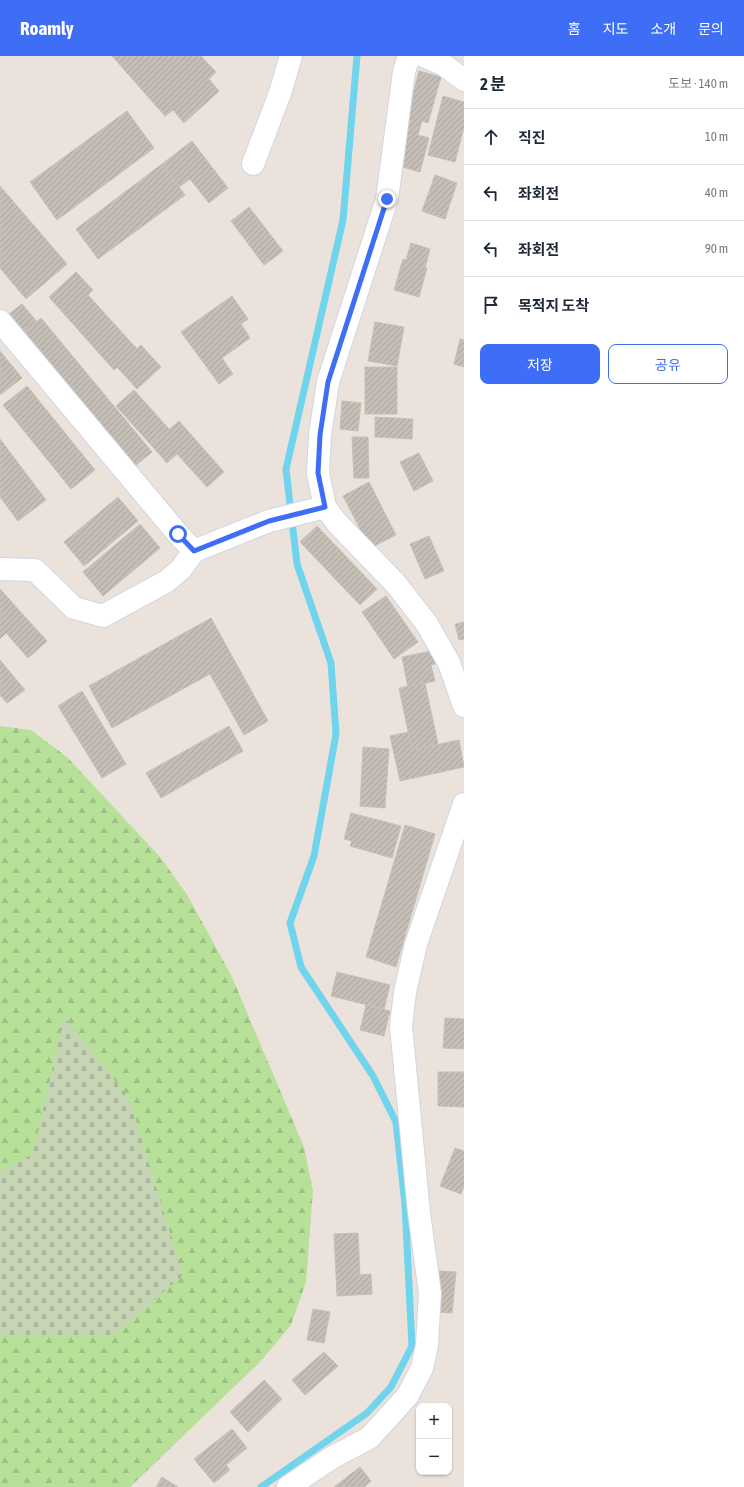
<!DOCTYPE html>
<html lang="ko">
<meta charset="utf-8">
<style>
body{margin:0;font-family:"Asap Condensed","Noto Sans KR",sans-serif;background:#f6f6f7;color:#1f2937}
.controls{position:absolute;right:12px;bottom:12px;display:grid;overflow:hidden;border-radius:8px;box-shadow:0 1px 3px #0004}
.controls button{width:36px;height:36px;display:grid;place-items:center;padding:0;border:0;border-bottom:1px solid #e0e1e3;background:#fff;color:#1f2937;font:20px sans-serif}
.stop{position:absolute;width:12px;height:12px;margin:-9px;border:3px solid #3e6ef6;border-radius:50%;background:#fff}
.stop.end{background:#3e6ef6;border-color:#fff;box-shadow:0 1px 4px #0008}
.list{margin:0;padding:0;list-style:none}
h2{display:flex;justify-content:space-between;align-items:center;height:52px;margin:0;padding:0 16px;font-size:17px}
h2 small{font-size:13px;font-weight:400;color:#747a83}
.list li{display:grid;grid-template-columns:26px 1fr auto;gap:12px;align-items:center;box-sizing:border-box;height:56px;padding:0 16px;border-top:1px solid #e0e1e3}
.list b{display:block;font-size:15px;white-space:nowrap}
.list em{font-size:13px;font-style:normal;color:#747a83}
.actions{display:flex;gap:8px;padding:12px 16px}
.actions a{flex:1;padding:9px 0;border:1px solid #3e6ef6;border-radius:8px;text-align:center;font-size:14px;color:#3e6ef6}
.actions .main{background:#3e6ef6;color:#fff}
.icon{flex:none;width:22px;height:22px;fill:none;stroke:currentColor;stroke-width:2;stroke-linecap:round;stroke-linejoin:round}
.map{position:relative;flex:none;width:464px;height:1431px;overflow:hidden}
header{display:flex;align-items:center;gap:24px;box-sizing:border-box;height:56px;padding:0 20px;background:#3e6ef6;color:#fff}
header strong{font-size:19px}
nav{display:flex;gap:22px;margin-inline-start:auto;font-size:14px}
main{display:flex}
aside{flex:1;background:#fff}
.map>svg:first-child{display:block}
.forest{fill:url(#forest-firs)}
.cemetery{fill:url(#cemetery-stones)}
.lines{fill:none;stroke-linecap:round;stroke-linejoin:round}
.stream{stroke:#70d4ec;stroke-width:7}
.building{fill:url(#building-hatch);stroke:#c7bfb5}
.minor-casing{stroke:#d1d5e2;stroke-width:24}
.minor{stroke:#fff;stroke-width:22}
.route{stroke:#3e6ef6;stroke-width:5}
</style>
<header>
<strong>Roamly</strong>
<nav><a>홈</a><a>지도</a><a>소개</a><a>문의</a></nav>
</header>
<main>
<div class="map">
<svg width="464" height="1431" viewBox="0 0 464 1431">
<defs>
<pattern id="forest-firs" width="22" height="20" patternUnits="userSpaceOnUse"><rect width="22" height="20" fill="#b7e199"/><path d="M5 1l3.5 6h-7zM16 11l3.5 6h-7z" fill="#9dc184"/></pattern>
<pattern id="cemetery-stones" width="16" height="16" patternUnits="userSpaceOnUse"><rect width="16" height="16" fill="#c6d5b3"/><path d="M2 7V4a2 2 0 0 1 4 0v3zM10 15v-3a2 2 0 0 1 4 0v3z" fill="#aab79a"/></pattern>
<pattern id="building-hatch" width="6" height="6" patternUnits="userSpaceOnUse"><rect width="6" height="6" fill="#c4beb7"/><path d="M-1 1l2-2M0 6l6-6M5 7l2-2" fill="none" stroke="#a8a39d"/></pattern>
</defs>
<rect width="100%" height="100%" fill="#ebe3db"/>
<!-- forest -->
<polygon class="forest" points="0,670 31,674 67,701 161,802 188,840 232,921 304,1091 313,1135 306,1226 291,1269 260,1306 130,1431 0,1431"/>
<!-- cemetery -->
<polygon class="cemetery" points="64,961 129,1042 183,1219 113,1280 0,1279 0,1115 33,1098"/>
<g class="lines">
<!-- stream -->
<polyline class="stream" points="261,1431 367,1357 391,1331 412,1290 405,1148 396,1066 373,1020 301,911 290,867 314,800 336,678 331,607 297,508 286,413 343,164 357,0"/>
</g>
<!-- building -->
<g class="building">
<polygon points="112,0 201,0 216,16 209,23 219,35 184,67 173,54 165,60"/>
<polygon points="419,15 441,21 428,67 422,65 418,79 429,82 420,116 399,110 411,54 409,53"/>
<polygon points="443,40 464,46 464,71 455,106 428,99"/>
<polygon points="127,55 154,92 57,164 30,126"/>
<polygon points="192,85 228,132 209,147 190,123 179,131 162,108"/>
<polygon points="162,108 185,139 98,203 76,173"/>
<polygon points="435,119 457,127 445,163 422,155"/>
<polygon points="0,130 67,208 26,243 0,212"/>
<polygon points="249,151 283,195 264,209 231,165"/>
<polygon points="411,187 430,193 425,212 427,212 419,241 394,234 403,203 406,204"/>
<polygon points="76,216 93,234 88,239 137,293 114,314 49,241"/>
<polygon points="232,240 248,263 241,268 250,282 222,302 233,318 219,328 181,276"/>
<polygon points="22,248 37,266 24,276 9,258"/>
<polygon points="41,262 152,396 135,410 24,276"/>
<polygon points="375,266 404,271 397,310 368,305"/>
<polygon points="460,283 464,284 464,311 454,308"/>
<polygon points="141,289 161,311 137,333 117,311"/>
<polygon points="0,295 22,322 0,339"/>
<rect x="365" y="311" width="32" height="47"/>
<polygon points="27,330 95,414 71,433 3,349"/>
<polygon points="134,334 169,373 151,389 116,350"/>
<polygon points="342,345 361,347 358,375 340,373"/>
<polygon points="375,361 413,363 412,383 375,381"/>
<polygon points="179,365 224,416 207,431 177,398 167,407 151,389"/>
<polygon points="352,381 368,381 369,422 354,422"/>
<polygon points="0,383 46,444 18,465 0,441"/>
<polygon points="419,397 433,425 414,435 400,406"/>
<polygon points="369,426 396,479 370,492 343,440"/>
<polygon points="118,441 138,465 84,510 64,486"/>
<polygon points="140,468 160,492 103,540 83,516"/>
<polygon points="317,470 377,533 360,549 300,486"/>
<polygon points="429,480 444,515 425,523 410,488"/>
<polygon points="0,533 47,585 28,602 6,577 0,583"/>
<polygon points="386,540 418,586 394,603 362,556"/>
<polygon points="211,562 268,665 244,679 210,618 112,672 89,630"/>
<polygon points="464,566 464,583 459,584 455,568"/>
<polygon points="436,594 439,607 431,609 435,625 408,631 402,601"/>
<polygon points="0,604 25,634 7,647 0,639"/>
<polygon points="425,627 438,688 412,694 399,632"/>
<polygon points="82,635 126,708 102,722 58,650"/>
<polygon points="229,670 243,695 161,742 146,717"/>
<polygon points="408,676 412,694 459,684 464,711 400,725 390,680"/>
<polygon points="363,691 389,693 385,752 360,750"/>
<polygon points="351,757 401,770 392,802 350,790 352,785 344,783"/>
<polygon points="405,769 435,778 396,911 366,901"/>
<polygon points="337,916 390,929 384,953 331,940"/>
<polygon points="366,949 390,955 384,980 360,974"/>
<polygon points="445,962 464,963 464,993 443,992"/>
<polygon points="438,1016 464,1016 464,1051 438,1050"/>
<polygon points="455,1092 464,1095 464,1130 461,1138 440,1130"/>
<polygon points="358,1177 360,1219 371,1218 372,1238 337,1240 334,1178"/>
<polygon points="439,1215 456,1216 452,1257 435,1256"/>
<polygon points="313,1253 330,1256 324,1287 307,1284"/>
<polygon points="324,1296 338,1310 305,1339 292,1324"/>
<polygon points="264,1324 282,1343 248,1376 230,1356"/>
<polygon points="232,1373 247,1392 226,1409 230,1414 214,1427 194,1403"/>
<polygon points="360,1411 371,1425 364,1431 334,1431"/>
<polygon points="162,1421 178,1431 156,1431"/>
</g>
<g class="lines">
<!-- minor casing -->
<g class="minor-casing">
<g id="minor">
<polyline points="409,0 404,16 387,143 328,326 320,379 318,417 325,451 337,467 396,528 427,568 449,607 464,650"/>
<polyline points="423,0 444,9 464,24"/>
<polyline points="253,108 280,37 291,0"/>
<polyline points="0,265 178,478 194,495 269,465 325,451"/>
<polyline points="0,513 35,514 74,552 103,560 167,525 181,513 194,495"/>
<polyline points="288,1431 333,1401 369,1382 393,1356 408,1339 422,1312 427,1289 430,1237 419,1157 401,970 405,936 416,888 464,748"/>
</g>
</g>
<!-- minor -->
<use href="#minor" class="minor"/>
</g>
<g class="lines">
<!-- route -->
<polyline class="route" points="178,478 194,495 269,465 325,451 318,417 320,379 328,326 387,143"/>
</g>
</svg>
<div class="controls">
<button>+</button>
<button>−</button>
</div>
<div class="stop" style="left:178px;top:478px"></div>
<div class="stop end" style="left:387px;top:143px"></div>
</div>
<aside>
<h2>2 분<small>도보 · 140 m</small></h2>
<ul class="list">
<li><svg class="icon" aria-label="ahead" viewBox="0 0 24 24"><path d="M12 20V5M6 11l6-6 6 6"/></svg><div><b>직진</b></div><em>10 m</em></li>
<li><svg class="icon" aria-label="left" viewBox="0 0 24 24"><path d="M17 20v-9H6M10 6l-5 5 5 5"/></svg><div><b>좌회전</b></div><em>40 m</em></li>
<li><svg class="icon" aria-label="left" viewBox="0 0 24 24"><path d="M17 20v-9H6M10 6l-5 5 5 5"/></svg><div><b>좌회전</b></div><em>90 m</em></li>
<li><svg class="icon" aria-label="arrive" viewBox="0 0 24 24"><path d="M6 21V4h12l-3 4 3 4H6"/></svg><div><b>목적지 도착</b></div></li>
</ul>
<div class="actions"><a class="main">저장</a><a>공유</a></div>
</aside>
</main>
